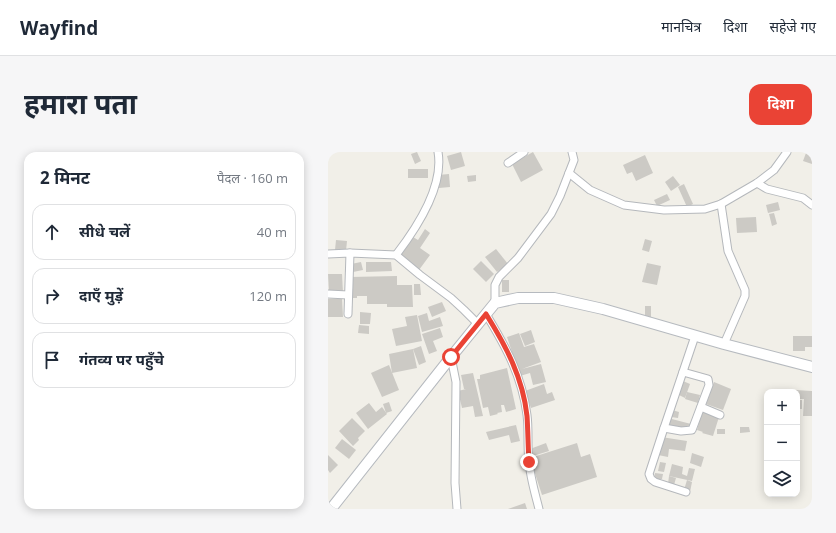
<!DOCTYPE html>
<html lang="hi">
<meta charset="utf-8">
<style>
body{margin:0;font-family:"Open Sans","Noto Sans Devanagari",sans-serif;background:#f6f6f7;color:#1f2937}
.controls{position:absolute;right:12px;bottom:12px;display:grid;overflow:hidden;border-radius:8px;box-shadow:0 2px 10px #0003}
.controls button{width:36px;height:36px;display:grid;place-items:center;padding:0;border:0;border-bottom:1px solid #e0e1e3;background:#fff;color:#1f2937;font:20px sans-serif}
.stop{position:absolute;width:12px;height:12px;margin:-9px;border:3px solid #ea4335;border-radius:50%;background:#fff}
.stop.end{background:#ea4335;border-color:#fff;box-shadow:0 1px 4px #0008}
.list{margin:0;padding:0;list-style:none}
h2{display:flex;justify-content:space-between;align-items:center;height:52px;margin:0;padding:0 16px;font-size:17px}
h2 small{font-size:13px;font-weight:400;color:#747a83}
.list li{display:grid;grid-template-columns:26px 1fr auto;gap:12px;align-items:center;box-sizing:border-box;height:56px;margin:0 8px 8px;padding:0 8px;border:1px solid #e0e1e3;border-radius:12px}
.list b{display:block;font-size:15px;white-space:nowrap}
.list em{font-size:13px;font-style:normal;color:#747a83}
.icon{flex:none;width:22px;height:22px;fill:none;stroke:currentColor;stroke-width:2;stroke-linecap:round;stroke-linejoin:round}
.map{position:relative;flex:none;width:484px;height:357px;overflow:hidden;border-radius:12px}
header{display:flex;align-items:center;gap:24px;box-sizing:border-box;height:56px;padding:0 20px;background:#fff;border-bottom:1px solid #e0e1e3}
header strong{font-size:19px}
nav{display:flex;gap:22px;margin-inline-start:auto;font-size:14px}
.intro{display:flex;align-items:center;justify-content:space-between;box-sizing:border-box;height:96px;padding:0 24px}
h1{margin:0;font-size:28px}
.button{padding:10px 18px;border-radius:12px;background:#ea4335;color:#fff;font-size:14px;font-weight:700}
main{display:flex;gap:24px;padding:0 24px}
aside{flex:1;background:#fff;border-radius:12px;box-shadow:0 2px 10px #0003}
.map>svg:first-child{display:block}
.building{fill:#cccac5}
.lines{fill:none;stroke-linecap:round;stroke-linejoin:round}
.minor-casing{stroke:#b5b8bc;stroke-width:9}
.secondary-casing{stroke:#b6babf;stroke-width:12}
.minor{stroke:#fff;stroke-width:7}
.secondary{stroke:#fff;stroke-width:10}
.route{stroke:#ea4335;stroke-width:5}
</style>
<header>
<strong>Wayfind</strong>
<nav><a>मानचित्र</a><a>दिशा</a><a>सहेजे गए</a></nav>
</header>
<div class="intro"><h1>हमारा पता</h1><a class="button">दिशा</a></div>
<main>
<aside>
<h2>2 मिनट<small>पैदल · 160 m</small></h2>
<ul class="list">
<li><svg class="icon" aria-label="ahead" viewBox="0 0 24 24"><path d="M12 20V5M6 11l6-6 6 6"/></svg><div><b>सीधे चलें</b></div><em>40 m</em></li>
<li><svg class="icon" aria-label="right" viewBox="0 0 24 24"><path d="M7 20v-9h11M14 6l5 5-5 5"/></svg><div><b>दाएँ मुड़ें</b></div><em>120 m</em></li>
<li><svg class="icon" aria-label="arrive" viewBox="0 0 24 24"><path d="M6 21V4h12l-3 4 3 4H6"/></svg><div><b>गंतव्य पर पहुँचे</b></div></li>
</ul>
</aside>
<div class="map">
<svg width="484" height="357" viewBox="0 0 484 357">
<rect width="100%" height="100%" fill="#f1efe8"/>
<!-- building -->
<g class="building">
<polygon points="89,0 93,9 87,12 83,2"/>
<polygon points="133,0 137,14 123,18 119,4"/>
<polygon points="205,0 215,18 193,30 184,12"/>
<polygon points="478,1 484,3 484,12 475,9"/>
<polygon points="317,3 325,21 308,29 304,20 299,22 295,13"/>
<rect x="80" y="17" width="20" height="9"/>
<polygon points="121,22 122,35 111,36 110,23"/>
<polygon points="148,23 148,29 140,30 139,24"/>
<polygon points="345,24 352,33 343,39 337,30"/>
<polygon points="356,32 365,52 359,55 350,35"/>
<polygon points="339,42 342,48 329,54 326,48"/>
<polygon points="450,50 452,58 440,61 438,53"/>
<polygon points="446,61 449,72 444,74 441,62"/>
<polygon points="428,65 429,80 409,81 408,66"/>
<polygon points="97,77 102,81 92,96 102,103 91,118 72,104 85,85 90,88"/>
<polygon points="317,87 324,89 321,100 314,98"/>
<polygon points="8,88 19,89 18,99 7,98"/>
<polygon points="168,97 180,112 169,120 157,105"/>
<polygon points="153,109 166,122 158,130 145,117"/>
<polygon points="33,110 35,118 25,120 23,112"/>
<polygon points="38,110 63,110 64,119 38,120"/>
<polygon points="319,111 333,114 329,133 314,130"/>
<polygon points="0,122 14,122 15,141 1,141"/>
<polygon points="69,124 69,133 84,133 85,155 59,155 59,152 39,152 39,144 29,144 29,146 23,146 22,125"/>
<rect x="174" y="128" width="7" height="12"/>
<polygon points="86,132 92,132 93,143 86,143"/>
<polygon points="0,147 14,147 15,165 0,165"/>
<polygon points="114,150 118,159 104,165 100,155"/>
<rect x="317" y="154" width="6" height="11"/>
<polygon points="32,160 43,161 42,172 32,172"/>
<polygon points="99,161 101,169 112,165 115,174 94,180 90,164"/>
<polygon points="89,163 94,189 68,194 64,177 79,174 77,165"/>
<polygon points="31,173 41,174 41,182 30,181"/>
<polygon points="112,176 115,185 105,189 109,199 101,202 94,182"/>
<polygon points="203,178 207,190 197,194 192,182"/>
<polygon points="191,181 196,195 206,192 213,210 194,217 213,212 218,230 205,233 202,221 192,224 179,185"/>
<polygon points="465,184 484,184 484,195 477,195 477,199 465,199"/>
<polygon points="93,194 98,210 91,213 85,197"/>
<polygon points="85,197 89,216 64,221 61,202"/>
<polygon points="61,213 71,238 54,245 43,221"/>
<polygon points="179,216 188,257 178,260 176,253 173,253 174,260 169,261 170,262 162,264 160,255 155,256 149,227 152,227 152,223"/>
<polygon points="145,221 155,264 147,265 145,254 134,256 130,239 138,237 136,237 133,223"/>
<polygon points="355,229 362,232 357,246 349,242"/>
<polygon points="386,230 403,237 395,258 378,252"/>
<polygon points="216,232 219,242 224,240 227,248 203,256 197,239"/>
<polygon points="467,238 484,239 484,264 475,264 476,247 469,247 469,240 466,240"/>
<polygon points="359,240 372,243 370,251 357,247"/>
<rect x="469" y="248" width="5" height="9"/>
<polygon points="61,250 64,259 58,261 55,252"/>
<polygon points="41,251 48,260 54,255 59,262 40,277 28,261"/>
<polygon points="344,258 351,260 350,266 343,265"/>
<polygon points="374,260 391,265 385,284 374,281 375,280 369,278"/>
<polygon points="24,266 37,279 30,286 31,288 25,294 11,279"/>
<polygon points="340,266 363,272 360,278 338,274"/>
<polygon points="188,273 192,289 183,291 181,283 161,288 158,280"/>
<polygon points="412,275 421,275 422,280 412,281"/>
<rect x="389" y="277" width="8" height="5"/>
<polygon points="333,285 359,289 357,299 341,297 340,305 330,303"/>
<polygon points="14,287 28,298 21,307 7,296"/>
<polygon points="218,291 221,299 205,304 202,297"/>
<polygon points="249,291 253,305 262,302 269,325 214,343 202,306"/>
<polygon points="364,301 376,305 373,315 362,311"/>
<polygon points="0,303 10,313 2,321 0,318"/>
<polygon points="332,310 338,311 336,320 330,319"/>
<polygon points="344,312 355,315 354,322 359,324 361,316 367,317 364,329 341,324"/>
<polygon points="327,321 335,322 334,327 326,327"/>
<polygon points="341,324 348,326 346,333 340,332"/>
<polygon points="359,328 364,330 362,340 356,338"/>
<polygon points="197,351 199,357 180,357"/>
</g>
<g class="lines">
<!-- minor casing -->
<g class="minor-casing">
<g id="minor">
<polyline points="180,11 196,0"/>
<polyline points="241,21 262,38 296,53 336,58 377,57 393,52 429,31 446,18 459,0"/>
<polyline points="429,31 439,37 475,46 484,53"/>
<polyline points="393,52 400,99 417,138 417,144 396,192"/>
<polyline points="0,102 22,101 68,103 92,123 123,146 136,158 150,172"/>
<path d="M68,103C88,77 116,34 110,0"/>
<polyline points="0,142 20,143"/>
<polyline points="167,151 167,133 171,125 190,106 223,62 232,44 246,8 244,0"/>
<polyline points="20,162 22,101"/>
<path d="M158,162C178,195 194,224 199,263C201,278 199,294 201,309C202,325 207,341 211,357"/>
<polyline points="123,205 128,230 127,331 129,357"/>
<polyline points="373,255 392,263"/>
<polyline points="336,276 353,279 364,278 381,233 380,227 355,220"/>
<polyline points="358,340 327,330 323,327 321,322 336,276 367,184"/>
</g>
</g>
<!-- secondary casing -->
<g class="secondary-casing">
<polyline id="secondary" points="3,357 123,205 167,151 190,146 226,146 275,157 396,192 484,215"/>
</g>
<!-- minor -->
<use href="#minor" class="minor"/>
<!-- secondary -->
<use href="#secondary" class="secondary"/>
</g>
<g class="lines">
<!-- route -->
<path class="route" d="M123,205L158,162C178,194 195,226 199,264C200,279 200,295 201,310"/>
</g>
</svg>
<div class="controls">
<button>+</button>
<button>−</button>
<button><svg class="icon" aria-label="layers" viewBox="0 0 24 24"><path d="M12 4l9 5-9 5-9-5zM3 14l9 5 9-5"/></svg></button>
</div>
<div class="stop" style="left:123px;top:205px"></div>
<div class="stop end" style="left:201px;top:310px"></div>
</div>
</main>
